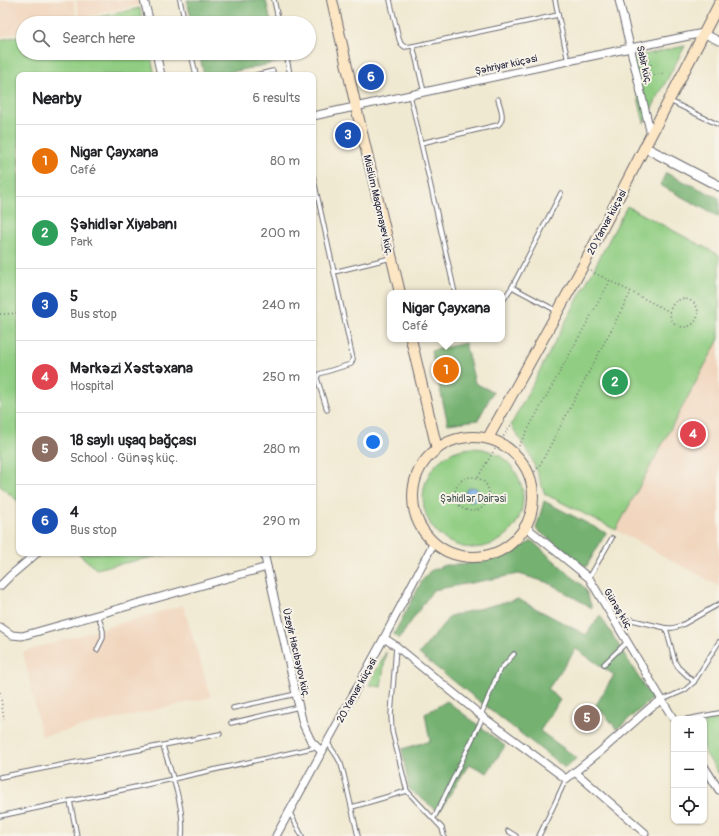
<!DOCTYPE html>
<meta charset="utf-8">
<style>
body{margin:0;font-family:Pangolin,sans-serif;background:#f6f6f6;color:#202124}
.controls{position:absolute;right:12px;bottom:12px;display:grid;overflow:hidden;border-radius:8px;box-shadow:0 1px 3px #0004}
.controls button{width:36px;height:36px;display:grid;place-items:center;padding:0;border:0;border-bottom:1px solid #e0e0e0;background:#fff;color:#202124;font:20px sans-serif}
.you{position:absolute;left:373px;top:442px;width:14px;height:14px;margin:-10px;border:3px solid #fff;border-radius:50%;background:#1a73e8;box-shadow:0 0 0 6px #1a73e833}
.badge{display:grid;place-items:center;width:26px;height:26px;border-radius:50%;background:#1f6fb2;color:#fff;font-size:13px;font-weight:700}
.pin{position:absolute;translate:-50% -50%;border:2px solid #fff;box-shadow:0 1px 4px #0006}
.popup{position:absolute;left:387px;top:290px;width:118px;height:52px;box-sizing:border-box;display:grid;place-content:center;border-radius:8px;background:#fff;filter:drop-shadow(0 1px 3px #0005);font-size:13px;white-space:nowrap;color:#757577}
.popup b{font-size:15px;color:#202124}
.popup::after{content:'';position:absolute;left:50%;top:100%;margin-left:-8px;border:8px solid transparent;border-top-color:#fff}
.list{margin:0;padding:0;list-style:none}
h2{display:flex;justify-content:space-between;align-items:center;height:52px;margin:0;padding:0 16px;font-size:17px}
h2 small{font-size:13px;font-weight:400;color:#757577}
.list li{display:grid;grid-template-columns:26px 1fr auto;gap:12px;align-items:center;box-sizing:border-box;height:72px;padding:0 16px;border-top:1px solid #e0e0e0}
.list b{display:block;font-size:15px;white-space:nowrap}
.list p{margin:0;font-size:13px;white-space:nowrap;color:#757577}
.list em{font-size:13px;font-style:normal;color:#757577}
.icon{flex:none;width:22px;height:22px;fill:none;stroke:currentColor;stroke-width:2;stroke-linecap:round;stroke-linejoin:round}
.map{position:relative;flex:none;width:719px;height:836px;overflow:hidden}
.search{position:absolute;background:#fff;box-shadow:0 1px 3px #0004;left:16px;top:16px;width:300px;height:44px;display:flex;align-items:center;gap:10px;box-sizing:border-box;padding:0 14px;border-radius:22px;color:#757577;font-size:15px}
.panel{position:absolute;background:#fff;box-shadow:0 1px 3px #0004;left:16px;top:72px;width:300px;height:484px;border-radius:8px}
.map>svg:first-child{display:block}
.built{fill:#f1d5bd}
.green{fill:#91ce83;stroke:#5a785f}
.forest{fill:#74b171;stroke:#4b6a56}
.water{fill:#7aade6;stroke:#4e6890}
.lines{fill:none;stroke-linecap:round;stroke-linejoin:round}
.service-casing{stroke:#6a6870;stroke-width:5.5}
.minor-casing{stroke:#6a6870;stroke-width:9}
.tertiary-casing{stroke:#6a6870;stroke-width:11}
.secondary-casing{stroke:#6a6870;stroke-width:12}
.path{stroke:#6a6870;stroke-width:1.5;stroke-dasharray:1 3;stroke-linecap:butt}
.service{stroke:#fff;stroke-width:3.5}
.minor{stroke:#fff;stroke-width:7}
.tertiary{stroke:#fff;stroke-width:9}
.secondary{stroke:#fce6c4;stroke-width:10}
.labels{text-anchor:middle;stroke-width:4;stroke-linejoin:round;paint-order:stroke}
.street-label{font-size:10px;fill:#22223b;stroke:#f7f3e8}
.park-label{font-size:10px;fill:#435651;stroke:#f7f3e8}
</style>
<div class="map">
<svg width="719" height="836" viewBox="0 0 719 836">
<rect width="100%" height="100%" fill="#f7f3e8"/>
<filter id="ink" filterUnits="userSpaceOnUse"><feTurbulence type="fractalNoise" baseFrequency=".025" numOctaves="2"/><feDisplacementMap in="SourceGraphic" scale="8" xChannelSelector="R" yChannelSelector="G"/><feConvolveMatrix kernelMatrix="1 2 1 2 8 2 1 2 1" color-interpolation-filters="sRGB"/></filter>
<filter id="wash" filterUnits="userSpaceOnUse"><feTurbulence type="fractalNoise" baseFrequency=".012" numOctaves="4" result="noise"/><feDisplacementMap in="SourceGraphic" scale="16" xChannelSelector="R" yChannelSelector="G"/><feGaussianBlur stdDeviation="0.9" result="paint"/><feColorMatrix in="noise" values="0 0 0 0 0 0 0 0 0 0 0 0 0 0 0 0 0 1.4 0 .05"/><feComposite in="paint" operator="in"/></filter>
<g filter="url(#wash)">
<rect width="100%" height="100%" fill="#f0e9d1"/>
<!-- built -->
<g class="built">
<polygon points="0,0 73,0 77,19 60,23 23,23 23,31 0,37"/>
<polygon points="76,0 138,0 139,5 80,18"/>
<polygon points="719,339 719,586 616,530"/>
<polygon points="183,605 211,697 42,736 23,652"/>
</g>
<!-- green -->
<g class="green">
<polygon points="140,8 143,23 73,23"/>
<polygon points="23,35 23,53 150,53 155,75 19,75 19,502 0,486 0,40"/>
<polygon points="685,46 644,123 629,58"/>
<polygon points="627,206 719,255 719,339 616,530 545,494 531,457 511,425"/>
<circle cx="473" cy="498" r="50"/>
<polygon points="78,553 172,553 96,569"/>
<polygon points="386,652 381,687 369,685"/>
<polygon points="719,718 719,774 704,751 704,720"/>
</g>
<!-- forest -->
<g class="forest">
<polygon points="187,0 266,0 271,23 192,23"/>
<polygon points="199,53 278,53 280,62 217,75 204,75"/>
<polygon points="666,173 719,198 719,217 660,185"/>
<polygon points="465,343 475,383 493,392 478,420 448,424 431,351"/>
<polygon points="544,501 606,533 586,567 536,529"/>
<polygon points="532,541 585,588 592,608 549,583 519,574 433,590 399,639 394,634 422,581 430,571 445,565 458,565 481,562 504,557"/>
<polygon points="518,599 586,635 600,615 652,699 617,729 596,705 614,675 576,649 548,689 560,700 540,731 577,758 565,768 419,654 450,616"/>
<polygon points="447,701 505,746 487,773 469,764 439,812 409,789 402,749 430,741 425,714"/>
</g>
<!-- water -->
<circle class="water" cx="472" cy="494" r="7"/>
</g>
<g filter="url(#ink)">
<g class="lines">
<!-- service casing -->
<g class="service-casing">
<g id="service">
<polyline points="180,0 185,23"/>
<polyline points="274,0 279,23"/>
<polyline points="390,0 399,39 401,44 405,47 413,46 558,15"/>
<polyline points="555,0 568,61"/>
<polyline points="413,46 424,92"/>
<polyline points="191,53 196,75"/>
<polyline points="286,53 290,75"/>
<polyline points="256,75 273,71"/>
<polyline points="410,95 455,293"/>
<polyline points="670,101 719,125"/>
<path d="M421,143L498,125C506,119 500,107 498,99"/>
<polyline points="313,176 353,359 351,364 319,374 317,378 327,410"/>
<polyline points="334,272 391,258"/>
<polyline points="512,287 557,311"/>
<polyline points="502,302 512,287 561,193"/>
<polyline points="589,578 612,538"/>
<polyline points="615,622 621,619 628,619 666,628 673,628 682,625 719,604"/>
<polyline points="666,628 675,662 678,667 694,682"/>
<polyline points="396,647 391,715 392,731 407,791 442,828 444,836"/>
<polyline points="97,650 103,638 103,631 98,614"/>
<polyline points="604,664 627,642"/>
<polyline points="662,700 685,690 694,682 719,642"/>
<polyline points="233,708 296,694"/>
<polyline points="481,715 499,671 514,654"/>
<polyline points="687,719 719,713"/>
<polyline points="231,723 299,707"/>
<polyline points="327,742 336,755 341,764 344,775 358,836"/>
<path d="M163,746C171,773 185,808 182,836"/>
<polyline points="0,777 220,734"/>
<polyline points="70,801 77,836"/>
<polyline points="352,807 407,791"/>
<polyline points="290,813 302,836"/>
<polyline points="0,816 173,779 316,747"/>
<polyline points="433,818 435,816 483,717"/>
<polyline points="508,831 516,836"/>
<polyline points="539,836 554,805 566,779"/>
</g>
</g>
<!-- minor casing -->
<g class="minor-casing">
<g id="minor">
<polyline points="144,0 150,23"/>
<polyline points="619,0 651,135"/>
<polyline points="156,53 161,75"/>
<polyline points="313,116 568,61 703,33 719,41"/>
<polyline points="526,527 589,578 674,720"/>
<polyline points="264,553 296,694 303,724 311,741 322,752"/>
<polyline points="0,586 10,576 37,553"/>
<polyline points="0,627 12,635 22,636 267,567"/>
<polyline points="384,638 396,646 483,717 566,779 601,751 651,707 662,700"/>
<polyline points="704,766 719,790"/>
<polyline points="575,772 645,833"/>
<polyline points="276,836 384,638 434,542"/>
</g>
</g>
<!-- tertiary casing -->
<g class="tertiary-casing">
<polyline id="tertiary" points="650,150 719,186"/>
</g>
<!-- secondary casing -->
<g class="secondary-casing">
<g id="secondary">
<polyline points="332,0 356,107 400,293"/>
<polyline points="411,339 437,449"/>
<circle cx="473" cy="497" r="60"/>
<polyline points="488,438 583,266 719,4"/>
</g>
</g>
<!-- path -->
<g class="path">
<polyline points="650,60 653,75"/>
<polyline points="646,77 665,73"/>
<polyline points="591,271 670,312"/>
<circle cx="684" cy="313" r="14"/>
<polyline points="0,314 4,314 19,313"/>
<polyline points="515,453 610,281"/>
<circle cx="472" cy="494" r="17"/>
<polyline points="478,477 493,452 511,425"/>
<polyline points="530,478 540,465 631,292"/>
<polyline points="0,692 4,720"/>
</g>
<!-- service -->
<use href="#service" class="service"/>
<!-- minor -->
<use href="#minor" class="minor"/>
<!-- tertiary -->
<use href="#tertiary" class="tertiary"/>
<!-- secondary -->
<use href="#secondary" class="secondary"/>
</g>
</g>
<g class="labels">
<!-- street labels -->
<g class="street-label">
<text transform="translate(506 64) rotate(-12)" y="4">Şəhriyar küçəsi</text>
<text transform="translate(645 65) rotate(77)" y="4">Sabir küç.</text>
<text transform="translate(379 205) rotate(77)" y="4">Müslüm Maqomayev küç.</text>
<text transform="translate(606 222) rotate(-62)" y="4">20 Yanvar küçəsi</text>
<text transform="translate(619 609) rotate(59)" y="4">Günəş küç.</text>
<text transform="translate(297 653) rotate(77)" y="4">Üzeyir Hacıbəyov küç.</text>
<text transform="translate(356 690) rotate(-61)" y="4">20 Yanvar küçəsi</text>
</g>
<!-- park labels -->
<g class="park-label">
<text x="473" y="502">Şəhidlər Dairəsi</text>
</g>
</g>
</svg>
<div class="controls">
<button>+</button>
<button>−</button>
<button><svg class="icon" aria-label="locate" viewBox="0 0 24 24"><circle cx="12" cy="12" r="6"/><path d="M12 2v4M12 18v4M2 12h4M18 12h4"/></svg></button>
</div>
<div class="you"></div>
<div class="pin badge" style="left:446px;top:370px;background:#e8710a">1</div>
<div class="popup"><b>Nigar Çayxana</b>Café</div>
<div class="pin badge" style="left:615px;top:382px;background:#2e9e5b">2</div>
<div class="pin badge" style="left:348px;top:135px;background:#1a4fb4">3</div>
<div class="pin badge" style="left:693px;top:434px;background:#e0444e">4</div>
<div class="pin badge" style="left:587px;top:718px;background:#8d6e63">5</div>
<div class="pin badge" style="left:371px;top:77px;background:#1a4fb4">6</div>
<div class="search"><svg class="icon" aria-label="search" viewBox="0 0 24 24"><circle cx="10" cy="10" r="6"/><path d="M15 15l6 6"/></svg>Search here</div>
<section class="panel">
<h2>Nearby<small>6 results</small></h2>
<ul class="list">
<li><span class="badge" style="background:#e8710a">1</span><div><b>Nigar Çayxana</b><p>Café</p></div><em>80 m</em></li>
<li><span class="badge" style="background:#2e9e5b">2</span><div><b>Şəhidlər Xiyabanı</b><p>Park</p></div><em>200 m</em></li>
<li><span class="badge" style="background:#1a4fb4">3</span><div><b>5</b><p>Bus stop</p></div><em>240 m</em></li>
<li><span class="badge" style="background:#e0444e">4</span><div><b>Mərkəzi Xəstəxana</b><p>Hospital</p></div><em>250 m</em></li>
<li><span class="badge" style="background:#8d6e63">5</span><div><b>18 saylı uşaq bağçası</b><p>School · Günəş küç.</p></div><em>280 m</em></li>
<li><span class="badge" style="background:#1a4fb4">6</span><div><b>4</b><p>Bus stop</p></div><em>290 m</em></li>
</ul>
</section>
</div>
